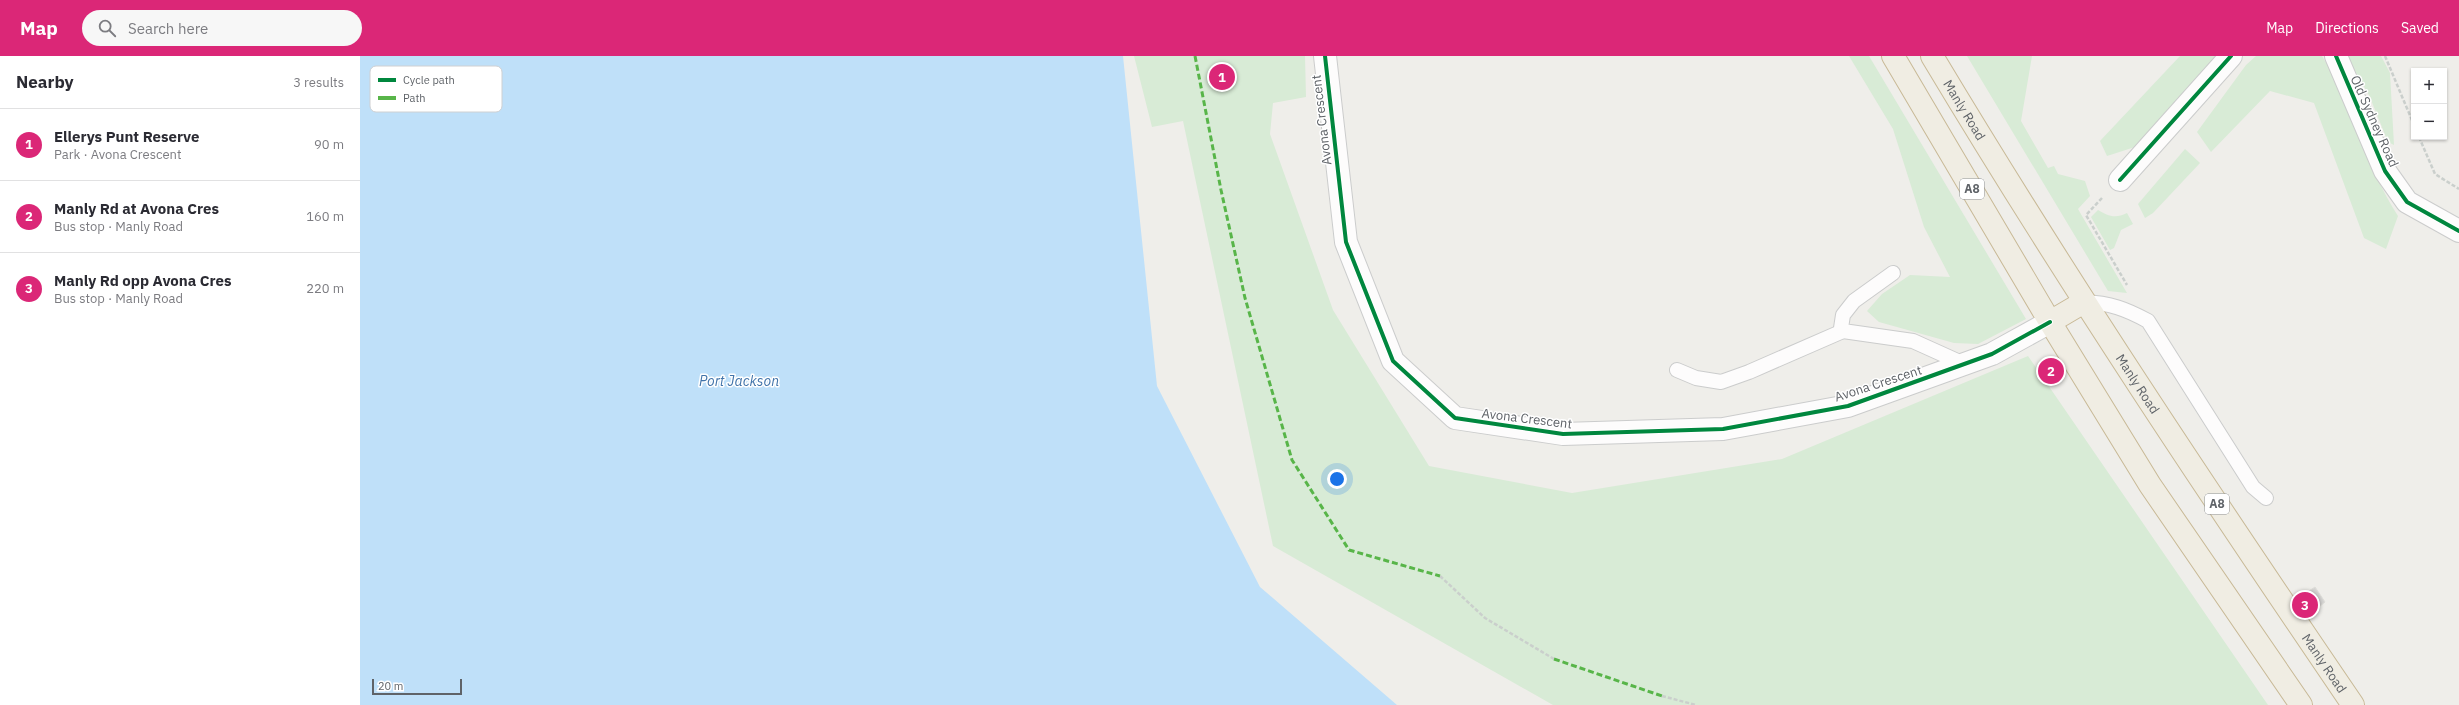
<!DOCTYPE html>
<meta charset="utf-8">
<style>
body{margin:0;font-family:"IBM Plex Sans",sans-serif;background:#f7f7f7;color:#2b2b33}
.controls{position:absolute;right:12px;top:12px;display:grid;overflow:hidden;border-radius:0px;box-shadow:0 1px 3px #0004}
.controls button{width:36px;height:36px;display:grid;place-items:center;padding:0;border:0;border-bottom:1px solid #e1e1e2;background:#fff;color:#2b2b33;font:20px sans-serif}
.scale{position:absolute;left:12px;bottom:10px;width:90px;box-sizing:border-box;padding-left:4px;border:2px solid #5f6368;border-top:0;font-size:11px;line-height:14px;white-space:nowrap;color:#5f6368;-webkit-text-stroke:3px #fff;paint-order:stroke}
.you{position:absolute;left:977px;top:423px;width:14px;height:14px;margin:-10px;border:3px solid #fff;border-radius:50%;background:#1a73e8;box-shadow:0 0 0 6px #1a73e833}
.badge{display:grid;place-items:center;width:26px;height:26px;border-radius:50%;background:#db2777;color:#fff;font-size:13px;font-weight:700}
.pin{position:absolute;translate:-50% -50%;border:2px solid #fff;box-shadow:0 1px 4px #0006}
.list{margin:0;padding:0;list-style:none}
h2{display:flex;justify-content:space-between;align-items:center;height:52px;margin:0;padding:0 16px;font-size:17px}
h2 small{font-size:13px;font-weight:400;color:#7c7c81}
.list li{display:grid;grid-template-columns:26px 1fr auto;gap:12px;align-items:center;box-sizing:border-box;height:72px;padding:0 16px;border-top:1px solid #e1e1e2}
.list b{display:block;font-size:15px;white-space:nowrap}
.list p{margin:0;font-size:13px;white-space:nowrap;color:#7c7c81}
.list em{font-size:13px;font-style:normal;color:#7c7c81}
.icon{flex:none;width:22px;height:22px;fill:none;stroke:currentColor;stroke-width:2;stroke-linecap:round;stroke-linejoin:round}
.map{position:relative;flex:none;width:2099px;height:649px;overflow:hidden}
header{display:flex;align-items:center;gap:24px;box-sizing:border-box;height:56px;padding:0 20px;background:#db2777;color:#fff}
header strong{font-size:19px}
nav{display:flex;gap:22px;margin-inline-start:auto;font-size:14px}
.search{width:280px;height:36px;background:#f7f7f7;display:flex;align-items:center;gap:10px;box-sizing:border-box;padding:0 14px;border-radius:22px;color:#7c7c81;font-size:15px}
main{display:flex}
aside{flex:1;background:#fff}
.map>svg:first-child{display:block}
.green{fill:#d8ebd6}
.water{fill:#bfe0f9}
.building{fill:#d6d5d3;stroke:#deddd9}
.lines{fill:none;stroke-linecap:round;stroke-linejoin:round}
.lane-casing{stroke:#cbcccc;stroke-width:16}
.street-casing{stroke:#cbcccc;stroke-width:24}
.highway-casing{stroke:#c8b996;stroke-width:24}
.path{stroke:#cacfcc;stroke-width:2.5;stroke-dasharray:4 2;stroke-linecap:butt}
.lane{stroke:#fdfcfc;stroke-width:14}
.street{stroke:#fdfcfc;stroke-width:22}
.highway{stroke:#f0ede3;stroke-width:22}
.quiet{stroke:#58b549;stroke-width:3;stroke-dasharray:6 3;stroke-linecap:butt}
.cycleway-casing{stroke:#fff;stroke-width:6}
.cycleway{stroke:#00873e;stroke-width:4}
.labels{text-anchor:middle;stroke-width:3;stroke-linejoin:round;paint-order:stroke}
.shield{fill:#fff;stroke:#8f9295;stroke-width:1}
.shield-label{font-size:12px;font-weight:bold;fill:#5f6368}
.street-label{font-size:13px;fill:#5f6368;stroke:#fff}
.water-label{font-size:14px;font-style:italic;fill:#4174aa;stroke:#fff}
.key{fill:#fff;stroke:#cfd0d2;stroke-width:1}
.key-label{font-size:11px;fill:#5f6368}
</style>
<header>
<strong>Map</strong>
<div class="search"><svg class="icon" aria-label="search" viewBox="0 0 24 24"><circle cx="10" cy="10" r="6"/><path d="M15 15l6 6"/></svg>Search here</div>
<nav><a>Map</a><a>Directions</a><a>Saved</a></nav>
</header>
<main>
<aside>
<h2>Nearby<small>3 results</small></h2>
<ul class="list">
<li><span class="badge">1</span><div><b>Ellerys Punt Reserve</b><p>Park · Avona Crescent</p></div><em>90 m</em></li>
<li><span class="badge">2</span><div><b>Manly Rd at Avona Cres</b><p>Bus stop · Manly Road</p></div><em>160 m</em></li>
<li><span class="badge">3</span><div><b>Manly Rd opp Avona Cres</b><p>Bus stop · Manly Road</p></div><em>220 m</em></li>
</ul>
</aside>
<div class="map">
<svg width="2099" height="649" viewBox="0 0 2099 649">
<rect width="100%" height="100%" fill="#efeeea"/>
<!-- green -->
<g class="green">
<polygon points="774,0 945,0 946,41 913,47 910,78 973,254 1069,410 1212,437 1422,403 1668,300 1908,649 1193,649 913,490 823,65 792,71"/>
<polygon points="1489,0 1509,0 1666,263 1618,288 1594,287 1519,266 1507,255 1522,238 1550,219 1590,221 1564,171 1533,73"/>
<polygon points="1607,0 1672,0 1661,65 1688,112 1694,110 1698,118 1725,125 1730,140 1718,153 1767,237 1748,235"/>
<polygon points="1820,0 1861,0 1775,91 1747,100 1740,85"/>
<path d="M1896,0H1962C1994,51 2005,109 2038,160L2026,193L2004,182L1954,47L1910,35L1851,96L1837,76L1886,9Z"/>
<polygon points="1986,0 2021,0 2030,17 2034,89 2028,86 2009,39"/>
<polygon points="1825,93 1840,107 1793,157 1785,162 1778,148"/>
<path d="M1738,154C1748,160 1755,163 1767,157L1773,168L1761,174L1754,192L1750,194L1731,161Z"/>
</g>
<!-- water -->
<polygon class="water" points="0,0 763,0 797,330 900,531 1037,649 0,649"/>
<!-- building -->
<polygon class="building" points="1955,531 1965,546 1960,550 1949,535"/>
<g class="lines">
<!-- lane casing -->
<g class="lane-casing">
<g id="lane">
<polyline points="1533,217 1494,245 1483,259 1481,272 1483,275 1553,285 1604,308"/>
<path d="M1724,246C1750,247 1766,253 1788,265L1893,431L1906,442"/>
<polyline points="1317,314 1336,322 1361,326 1389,316 1483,275"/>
</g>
</g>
<!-- street casing -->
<g class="street-casing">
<g id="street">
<polyline points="965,0 986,186 1033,305 1095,362 1203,378 1363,373 1488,350 1632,298 1690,266"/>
<polyline points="1976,0 2025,115 2047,146 2099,175"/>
<polyline points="1760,124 1871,0"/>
</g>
</g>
<!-- highway casing -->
<g class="highway-casing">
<g id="highway">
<polyline points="1533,0 1690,266 1790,429 1941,649"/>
<path id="s1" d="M1572,0C1705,222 1848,436 1993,649"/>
<polyline points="1690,266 1724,246"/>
</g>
</g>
<!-- path -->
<g class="path">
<polyline points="2025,0 2054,69"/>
<polyline points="2059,81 2075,118 2099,133"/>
<polyline points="1742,142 1726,159 1767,229"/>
<polyline points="1080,520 1125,562 1194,603"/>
<polyline points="1302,640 1336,649"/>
</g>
<!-- lane -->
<use href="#lane" class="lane"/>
<!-- street -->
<use href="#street" class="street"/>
<!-- highway -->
<use href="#highway" class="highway"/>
<!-- quiet -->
<g class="quiet">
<polyline points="835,0 861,134 885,242 932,404 989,494 1080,520"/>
<polyline points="1194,603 1302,640"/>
</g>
<!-- cycleway casing -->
<g class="cycleway-casing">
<g id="cycleway">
<polyline points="965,0 986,186 1033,305 1095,362 1203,378 1363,373 1488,350 1632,298 1690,266"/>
<polyline points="1976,0 2025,115 2047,146 2099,175"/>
<polyline points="1760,124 1871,0"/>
</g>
</g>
<!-- cycleway -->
<use href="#cycleway" class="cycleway"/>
</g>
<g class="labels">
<!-- shield labels -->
<g class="shield">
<rect x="1600" y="123" width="24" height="20" rx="3"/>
<rect x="1845" y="438" width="24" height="20" rx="3"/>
</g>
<g class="shield-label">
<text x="1612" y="137">A8</text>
<text x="1857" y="452">A8</text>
</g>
<!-- street labels -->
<g class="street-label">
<text dy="5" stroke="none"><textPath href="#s1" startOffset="63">Manly Road</textPath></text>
<text transform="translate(961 64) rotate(-97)" y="5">Avona Crescent</text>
<text transform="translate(2015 65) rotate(66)" y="5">Old Sydney Road</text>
<text transform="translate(1518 327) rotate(-18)" y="5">Avona Crescent</text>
<text dy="5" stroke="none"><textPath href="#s1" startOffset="387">Manly Road</textPath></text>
<text transform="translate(1167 362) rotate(7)" y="5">Avona Crescent</text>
<text dy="5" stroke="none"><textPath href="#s1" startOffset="723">Manly Road</textPath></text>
</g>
<!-- water labels -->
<g class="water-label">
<text x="379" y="330">Port Jackson</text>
</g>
</g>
<!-- legend -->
<rect x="10" y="10" width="132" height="46" rx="6" class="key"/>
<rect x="18" y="22" width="18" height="4" fill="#00873e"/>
<rect x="18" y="40" width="18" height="4" fill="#58b549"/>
<g class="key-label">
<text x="43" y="28">Cycle path</text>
<text x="43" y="46">Path</text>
</g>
</svg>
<div class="controls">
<button>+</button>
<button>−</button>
</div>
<div class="scale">20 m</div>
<div class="you"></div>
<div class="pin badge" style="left:862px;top:21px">1</div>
<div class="pin badge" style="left:1691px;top:315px">2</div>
<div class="pin badge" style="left:1945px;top:549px">3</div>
</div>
</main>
